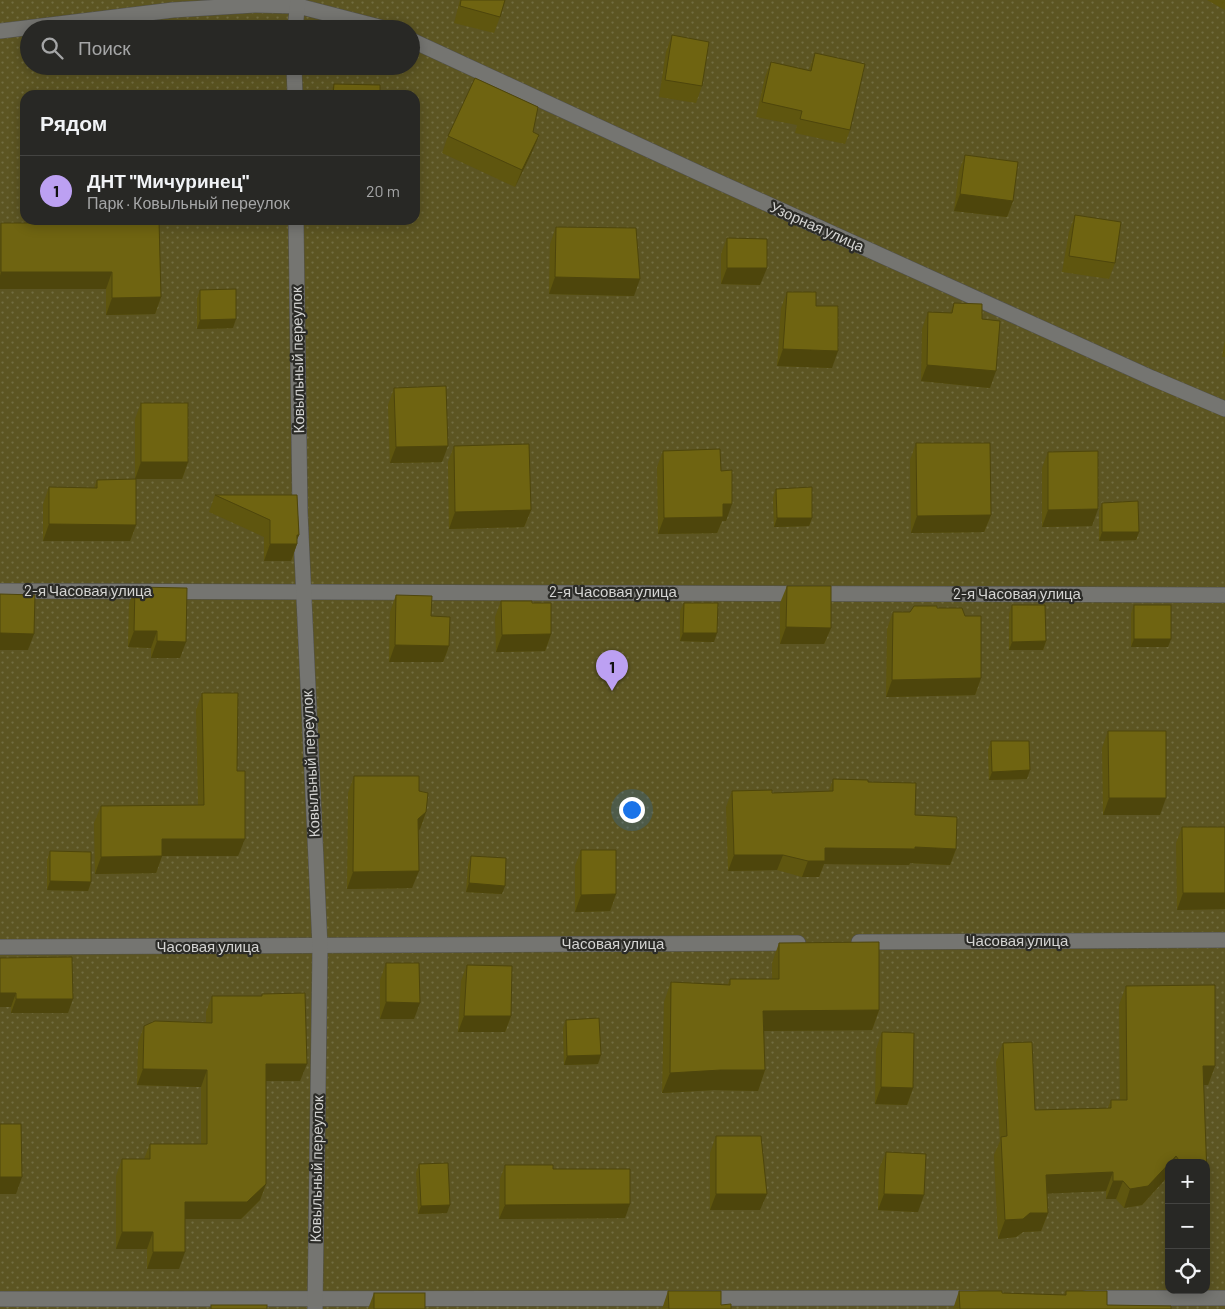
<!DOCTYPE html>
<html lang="ru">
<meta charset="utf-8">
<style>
body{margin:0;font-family:Barlow,sans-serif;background:#30302d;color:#f1f3f6}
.controls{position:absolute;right:15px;bottom:15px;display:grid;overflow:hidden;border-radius:10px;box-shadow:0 2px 12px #0003}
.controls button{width:45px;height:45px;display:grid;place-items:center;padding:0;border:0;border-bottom:1px solid #444442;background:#282825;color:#f1f3f6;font:25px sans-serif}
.you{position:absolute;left:631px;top:809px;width:18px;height:18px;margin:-12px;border:4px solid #fff;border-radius:50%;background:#1a73e8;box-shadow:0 0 0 8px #1a73e833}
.badge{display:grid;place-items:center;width:32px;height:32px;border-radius:50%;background:#bca0f2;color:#111;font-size:16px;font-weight:700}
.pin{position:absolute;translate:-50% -41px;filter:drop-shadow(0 1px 2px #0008)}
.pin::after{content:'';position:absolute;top:26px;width:18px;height:15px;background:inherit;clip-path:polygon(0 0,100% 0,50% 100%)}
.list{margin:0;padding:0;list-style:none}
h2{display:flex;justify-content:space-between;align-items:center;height:65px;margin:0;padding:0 20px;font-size:21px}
h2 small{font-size:16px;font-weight:400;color:#a5a6a7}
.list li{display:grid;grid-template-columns:32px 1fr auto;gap:15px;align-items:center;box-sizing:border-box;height:70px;padding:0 20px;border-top:1px solid #444442}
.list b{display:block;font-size:19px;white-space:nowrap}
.list p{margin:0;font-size:16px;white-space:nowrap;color:#a5a6a7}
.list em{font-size:16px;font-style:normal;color:#a5a6a7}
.icon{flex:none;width:28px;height:28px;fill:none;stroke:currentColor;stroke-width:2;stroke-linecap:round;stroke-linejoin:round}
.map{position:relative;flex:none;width:1225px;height:1309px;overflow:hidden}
.search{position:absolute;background:#282825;box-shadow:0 2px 12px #0003;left:20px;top:20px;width:400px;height:55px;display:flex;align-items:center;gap:12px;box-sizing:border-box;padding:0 18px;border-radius:28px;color:#a5a6a7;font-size:19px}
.panel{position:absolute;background:#282825;box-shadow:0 2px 12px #0003;left:20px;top:90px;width:400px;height:135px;border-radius:15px}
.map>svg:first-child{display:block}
.garden{fill:url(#garden-dots);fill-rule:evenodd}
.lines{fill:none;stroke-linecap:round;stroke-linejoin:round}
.service-casing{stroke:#51514d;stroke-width:16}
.minor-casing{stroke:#51514d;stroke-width:16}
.service{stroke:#757571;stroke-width:15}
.minor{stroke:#757571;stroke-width:15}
.wall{fill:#5f560f}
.shaded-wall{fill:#4e460c}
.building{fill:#6f6411;stroke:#4e460c}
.labels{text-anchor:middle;stroke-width:4.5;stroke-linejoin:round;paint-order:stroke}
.street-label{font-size:15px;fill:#d5d5d3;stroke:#2b2b27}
</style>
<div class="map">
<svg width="1225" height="1309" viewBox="0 0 1225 1309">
<defs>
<pattern id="garden-dots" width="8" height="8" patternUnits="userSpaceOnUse" patternTransform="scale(1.25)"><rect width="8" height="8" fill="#5c5522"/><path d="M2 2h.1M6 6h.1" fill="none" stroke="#726d41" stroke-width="1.8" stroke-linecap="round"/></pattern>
</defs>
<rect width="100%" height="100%" fill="#353531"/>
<!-- garden -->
<path class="garden" d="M0,0H1225V1309H0ZM29,29H411V66H29ZM25,95H415V220H25ZM1169,1163H1206V1290H1169Z"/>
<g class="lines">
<!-- service casing -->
<g class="service-casing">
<g id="service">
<polyline points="0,31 173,10 255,5 298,6 387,29"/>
<polyline points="411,40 701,174 1152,378 1225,409"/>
<polyline points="0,591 1225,595"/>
<polyline points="859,942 1225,940"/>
<polyline points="0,947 798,943"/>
<polyline points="1086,1298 1225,1298"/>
<polyline points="0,1299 976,1298"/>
</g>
</g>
<!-- minor casing -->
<g class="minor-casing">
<g id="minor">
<polyline points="295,29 298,0"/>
<polyline points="294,66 295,95"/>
<polyline points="296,220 300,512 320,947 315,1309"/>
</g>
</g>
<!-- service -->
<use href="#service" class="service"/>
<!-- minor -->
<use href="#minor" class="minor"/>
</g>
<!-- wall -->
<g class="wall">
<polygon points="460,0 505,0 500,17 494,33 454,23"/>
<polygon points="1207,0 1225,0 1225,10"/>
<polygon points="672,35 702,86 696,103 659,97 666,52"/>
<polygon points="815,53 850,130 845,144 795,133 797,125 756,117 765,77 771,62 809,70"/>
<polygon points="334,84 380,95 330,95"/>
<polygon points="533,132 539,135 532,152 515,187 442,153 448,136"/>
<polygon points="965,155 1013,201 1007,217 954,211 959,171"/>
<polygon points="1075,215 1115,263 1109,279 1062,272 1069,232"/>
<polygon points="66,220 159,220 161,297 155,314 106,315 106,289 0,289 0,226 1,223 66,223"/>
<polygon points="556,227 634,296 549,294 550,244"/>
<polygon points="727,238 760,285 721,284 721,254"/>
<polygon points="200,290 233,328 197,329 197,298"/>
<polygon points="787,292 816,306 832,368 777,366 781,308"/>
<polygon points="954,303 982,319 990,388 921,381 922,329 928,312 950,313"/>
<polygon points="1225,341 1225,357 1222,357"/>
<polygon points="394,388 442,462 390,463 388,405"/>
<polygon points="141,403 188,462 182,479 135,479 135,419"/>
<polygon points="916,443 991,515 984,532 911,533 910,460"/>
<polygon points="454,446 531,510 524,527 449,529 448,462"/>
<polygon points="663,451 721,471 726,521 722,521 717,533 658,534 657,467"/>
<polygon points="1048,452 1092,526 1042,527 1042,468"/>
<polygon points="97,480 136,525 130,541 43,541 43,504 49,487 94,488"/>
<polygon points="776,489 812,518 809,526 774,527 773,498"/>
<polygon points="215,495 297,495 299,535 297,539 297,544 291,561 264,561 264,537 209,512"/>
<polygon points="1102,503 1139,532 1136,540 1099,541 1099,511"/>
<polygon points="787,586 831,628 824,644 780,644 780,603"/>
<polygon points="135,587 180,658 151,658 151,648 128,647 129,604"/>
<polygon points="396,595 431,616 449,646 443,662 389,662 390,612"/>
<polygon points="501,601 551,634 545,651 496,652 495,617"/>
<polygon points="684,603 714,642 680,641 680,611"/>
<polygon points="1012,605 1046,641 1043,650 1009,650 1009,614"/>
<polygon points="1134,605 1168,647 1131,647 1131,613"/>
<polygon points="937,608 965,616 981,678 975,695 886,697 887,629 893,612 910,612"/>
<polygon points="202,693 237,771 238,856 162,856 156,873 95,874 94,823 101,806 198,805 196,710"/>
<polygon points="1108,731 1160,815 1103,815 1102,748"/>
<polygon points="991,741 1027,779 989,780 988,750"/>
<polygon points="354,776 419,791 426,812 420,829 418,830 412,888 347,889 348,793"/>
<polygon points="833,779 868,782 915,815 956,849 950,865 910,863 909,865 824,864 819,877 802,877 777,870 728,871 726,807 732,791 772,793 829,791"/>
<polygon points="1182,827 1225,827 1225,909 1177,910 1176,843"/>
<polygon points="581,850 616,894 610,911 575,912 575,866"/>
<polygon points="50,851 91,882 88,891 47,890 47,860"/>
<polygon points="471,856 502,894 466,892 468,865"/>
<polygon points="779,943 879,1010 872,1030 764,1031 765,1070 758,1091 714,1090 662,1093 664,1002 671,982 728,984 730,979 772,979 772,963"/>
<polygon points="0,958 68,1013 11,1013 11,1007 0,1007"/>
<polygon points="386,963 414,1019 380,1019 380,980"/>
<polygon points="467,965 511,1016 505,1032 458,1032 461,981"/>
<polygon points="1126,986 1215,1066 1208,1085 1203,1085 1208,1203 1206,1207 1206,1163 1169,1163 1169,1175 1142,1205 1124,1208 1116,1199 1106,1199 1106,1191 1047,1193 1048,1213 1041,1231 1023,1232 1016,1237 998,1239 994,1155 1000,1141 996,1062 1003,1043 1035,1110 1108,1108 1111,1100 1120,1100 1119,1005"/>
<polygon points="262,994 300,1081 266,1081 266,1184 260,1200 241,1219 185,1219 179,1269 147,1269 147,1249 116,1249 116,1176 122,1159 144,1159 150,1144 201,1144 201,1087 137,1085 138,1043 144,1026 206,1022 206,1012 212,996 261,996"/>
<polygon points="566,1020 598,1064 564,1065 563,1028"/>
<polygon points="882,1032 913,1088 907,1105 875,1104 876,1049"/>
<polygon points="716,1136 760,1210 710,1210 710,1153"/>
<polygon points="886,1152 918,1212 878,1210 879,1169"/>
<polygon points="419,1164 447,1213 418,1214 416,1173"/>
<polygon points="505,1165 553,1169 625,1218 499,1219 500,1179"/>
<polygon points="668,1291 721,1305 731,1309 662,1309"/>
<polygon points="959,1291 1002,1293 1064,1295 1066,1291 1107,1305 1171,1309 953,1309"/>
<polygon points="374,1293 425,1309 368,1309"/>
</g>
<!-- shaded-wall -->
<g class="shaded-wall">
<polygon points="539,135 532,152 515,187 522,170"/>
<polygon points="960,194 1013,201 1007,217 954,211"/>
<polygon points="727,268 767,268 760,285 721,284"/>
<polygon points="1,272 112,272 106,289 0,289 0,276"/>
<polygon points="555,277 640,279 634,296 549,294"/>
<polygon points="161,297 155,314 106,315 112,298"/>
<polygon points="236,319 233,328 197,329 200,320"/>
<polygon points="783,349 838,351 832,368 777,366"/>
<polygon points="927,365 996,371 990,388 921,381"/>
<polygon points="448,446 442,462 390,463 396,447"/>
<polygon points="141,462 188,462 182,479 135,479"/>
<polygon points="723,504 732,504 726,521 722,521 717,533 658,534 664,518"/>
<polygon points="1098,509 1092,526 1042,527 1048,510"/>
<polygon points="531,510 524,527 449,529 455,512"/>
<polygon points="991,515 984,532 911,533 917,516"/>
<polygon points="777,518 812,518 809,526 774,527"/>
<polygon points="49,524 136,525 130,541 43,541"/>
<polygon points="1102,532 1139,532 1136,540 1099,541"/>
<polygon points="297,535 299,535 295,544 297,544 291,561 264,561 270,544"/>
<polygon points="786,627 831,628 824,644 780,644"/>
<polygon points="134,631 157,631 151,648 128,647"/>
<polygon points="0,633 34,634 28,650 0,650"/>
<polygon points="683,633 717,633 714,642 680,641"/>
<polygon points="551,634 545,651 496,652 502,635"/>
<polygon points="1134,639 1171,639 1168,647 1131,647"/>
<polygon points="157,641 186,642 180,658 151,658"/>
<polygon points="1046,641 1043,650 1009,650 1012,642"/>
<polygon points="395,645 449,646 443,662 389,662"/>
<polygon points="981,678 975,695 886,697 892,680"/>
<polygon points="1030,770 1027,779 989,780 992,772"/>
<polygon points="1109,798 1166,798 1160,815 1103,815"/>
<polygon points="426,812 420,829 412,836 418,819"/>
<polygon points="162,839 245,839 238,856 156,856"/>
<polygon points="915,847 956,849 950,865 910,863 909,865 824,864 819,877 802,877 808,861 825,848"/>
<polygon points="734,855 783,855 777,870 728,871"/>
<polygon points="162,856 156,873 95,874 101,857"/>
<polygon points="419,871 412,888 347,889 353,872"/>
<polygon points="50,881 91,882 88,891 47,890"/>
<polygon points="469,883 505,886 502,894 466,892"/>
<polygon points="1183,893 1225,893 1225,909 1177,910"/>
<polygon points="616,894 610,911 575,912 581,895"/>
<polygon points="0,993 16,993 11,1007 0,1007"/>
<polygon points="16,999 73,999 68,1013 11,1013"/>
<polygon points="386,1002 420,1003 414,1019 380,1019"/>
<polygon points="879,1010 872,1030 755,1031 763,1011"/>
<polygon points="464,1016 511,1016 505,1032 458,1032"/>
<polygon points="601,1055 598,1064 564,1065 567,1056"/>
<polygon points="266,1064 307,1064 300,1081 260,1081"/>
<polygon points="1203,1066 1215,1066 1208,1085 1196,1085"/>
<polygon points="143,1069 207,1070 201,1087 137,1085"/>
<polygon points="721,1070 765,1070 758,1091 714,1090 662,1093 670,1073"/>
<polygon points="881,1087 913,1088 907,1105 875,1104"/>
<polygon points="1176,1156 1173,1163 1170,1163"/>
<polygon points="1169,1164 1169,1175 1142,1205 1124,1208 1130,1189"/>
<polygon points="1113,1172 1106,1191 1039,1194 1046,1175"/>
<polygon points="0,1177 22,1177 16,1194 0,1194"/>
<polygon points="1113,1181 1123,1181 1116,1199 1106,1199"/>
<polygon points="266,1184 260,1200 241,1219 179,1219 185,1202"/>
<polygon points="716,1194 767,1194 760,1210 710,1210"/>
<polygon points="884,1194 924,1195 918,1212 878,1210"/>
<polygon points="630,1204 625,1218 499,1219 505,1205"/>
<polygon points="450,1205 447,1213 418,1214 421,1206"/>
<polygon points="1030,1213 1048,1213 1041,1231 1023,1232 1016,1237 998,1239 1005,1220"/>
<polygon points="122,1232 153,1232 147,1249 116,1249"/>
<polygon points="153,1252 185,1252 179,1269 147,1269"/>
</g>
<!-- building -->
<g class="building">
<polygon points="461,0 505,0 500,17 460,6"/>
<polygon points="672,35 709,42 702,86 665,80"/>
<polygon points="815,53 865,64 850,130 800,119 802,111 762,102 771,62 811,71"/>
<polygon points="475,78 538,107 533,132 539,135 522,170 448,136"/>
<polygon points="334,84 380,85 380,95 333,95"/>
<polygon points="965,155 1018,162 1013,201 960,194"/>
<polygon points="1075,215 1121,222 1115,263 1069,256"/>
<polygon points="73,220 159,220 161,297 112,298 112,272 1,272 1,223 73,223"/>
<polygon points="556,227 636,228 640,279 555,277"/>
<polygon points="727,238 767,239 767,268 727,268"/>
<polygon points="236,289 236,319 200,320 200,290"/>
<polygon points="787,292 816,292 816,306 838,306 838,351 783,349"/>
<polygon points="954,303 982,304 982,319 1000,321 996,371 927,365 928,312 952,313"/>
<polygon points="446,386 448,446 396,447 394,388"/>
<rect x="141" y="403" width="47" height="59"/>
<polygon points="916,443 990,443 991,515 917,516"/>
<polygon points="529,444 531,510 455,512 454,446"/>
<polygon points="720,449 721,471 732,470 732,504 723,504 723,517 664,518 663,451"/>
<polygon points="1098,451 1098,509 1048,510 1048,452"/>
<polygon points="136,479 136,525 49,524 49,487 97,488 97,480"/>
<polygon points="812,487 812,518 777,518 776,489"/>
<polygon points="215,495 297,495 299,535 297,535 297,544 270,544 270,520"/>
<polygon points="1138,501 1139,532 1102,532 1102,503"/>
<polygon points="787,586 831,586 831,628 786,627"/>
<polygon points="135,587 187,588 186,642 157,641 157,631 134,631"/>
<polygon points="0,594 35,595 34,634 0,633"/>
<polygon points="396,595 432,596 431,616 450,617 449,646 395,645"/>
<polygon points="501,601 532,601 532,603 551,603 551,634 502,635"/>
<polygon points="684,603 718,603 717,633 683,633"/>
<polygon points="1012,605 1045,605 1046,641 1012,642"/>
<rect x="1134" y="605" width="37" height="34"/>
<polygon points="914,606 937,606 937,608 962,608 965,616 981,616 981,678 892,680 893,612 910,612"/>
<polygon points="202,693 238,693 237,771 245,771 245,839 162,839 162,856 101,857 101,806 204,805"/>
<polygon points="1108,731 1166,731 1166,798 1109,798"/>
<polygon points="991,741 1029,741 1030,770 992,772"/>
<polygon points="354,776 419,776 419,791 428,793 426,812 418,819 419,871 353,872"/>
<polygon points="833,779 868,780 868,782 916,783 915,815 957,817 956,849 915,847 915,849 825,848 825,861 808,861 783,855 734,855 732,791 772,790 772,793 833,791"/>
<polygon points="1182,827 1225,827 1225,893 1183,893"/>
<polygon points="581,850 616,850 616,894 581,895"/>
<polygon points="50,851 91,852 91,882 50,881"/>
<polygon points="471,856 506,858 505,886 469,883"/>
<polygon points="879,942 879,1010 763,1011 765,1070 721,1070 670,1073 671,982 730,985 730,979 779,979 779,943"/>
<polygon points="72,957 73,999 16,999 16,993 0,993 0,958"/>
<polygon points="386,963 419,963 420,1003 386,1002"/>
<polygon points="467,965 512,966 511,1016 464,1016"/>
<polygon points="1215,985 1215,1066 1203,1066 1208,1203 1206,1200 1206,1163 1181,1163 1176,1156 1148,1186 1130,1189 1123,1181 1113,1181 1113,1172 1046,1175 1048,1213 1030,1213 1023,1219 1005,1220 1001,1137 1007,1136 1003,1043 1032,1042 1035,1110 1111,1108 1111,1100 1127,1100 1126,986"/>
<polygon points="305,993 307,1064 266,1064 266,1184 247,1202 185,1202 185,1252 153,1252 153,1232 122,1232 122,1159 150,1159 150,1144 207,1144 207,1070 143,1069 144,1026 155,1021 212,1023 212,996 262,996 262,994"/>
<polygon points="599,1018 601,1055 567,1056 566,1020"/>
<polygon points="882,1032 914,1033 913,1088 881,1087"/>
<polygon points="0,1124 21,1124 22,1177 0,1177"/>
<polygon points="716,1136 761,1136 767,1194 716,1194"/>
<polygon points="886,1152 926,1154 924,1195 884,1194"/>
<polygon points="448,1163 450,1205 421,1206 419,1164"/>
<polygon points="505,1165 553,1165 553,1169 630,1169 630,1204 505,1205"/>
<polygon points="668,1291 721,1291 721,1305 731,1304 731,1309 669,1309"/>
<polygon points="959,1291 1002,1291 1002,1293 1066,1295 1066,1291 1107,1291 1107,1305 1171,1306 1171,1309 960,1309"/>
<rect x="374" y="1293" width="51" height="16"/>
<rect x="211" y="1305" width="56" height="4"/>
</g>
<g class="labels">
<!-- street labels -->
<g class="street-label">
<text transform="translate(817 227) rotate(24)" y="5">Узорная улица</text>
<text transform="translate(298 360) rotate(-91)" y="5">Ковыльный переулок</text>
<text x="88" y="596">2-я Часовая улица</text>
<text x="613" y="597">2-я Часовая улица</text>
<text x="1017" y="599">2-я Часовая улица</text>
<text transform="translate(311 764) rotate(-93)" y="5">Ковыльный переулок</text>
<text x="1017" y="946">Часовая улица</text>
<text x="613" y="949">Часовая улица</text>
<text x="208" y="952">Часовая улица</text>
<text transform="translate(317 1169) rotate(-89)" y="5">Ковыльный переулок</text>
</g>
</g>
</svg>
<div class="controls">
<button>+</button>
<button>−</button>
<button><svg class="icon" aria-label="locate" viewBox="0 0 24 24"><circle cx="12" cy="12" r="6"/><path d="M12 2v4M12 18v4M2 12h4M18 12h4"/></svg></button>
</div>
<div class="you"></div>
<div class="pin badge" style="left:612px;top:691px">1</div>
<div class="search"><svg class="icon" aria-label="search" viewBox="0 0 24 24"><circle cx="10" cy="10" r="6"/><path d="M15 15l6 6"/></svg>Поиск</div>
<section class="panel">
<h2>Рядом<small></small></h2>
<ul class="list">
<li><span class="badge">1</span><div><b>ДНТ &quot;Мичуринец&quot;</b><p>Парк · Ковыльный переулок</p></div><em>20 m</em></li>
</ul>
</section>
</div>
